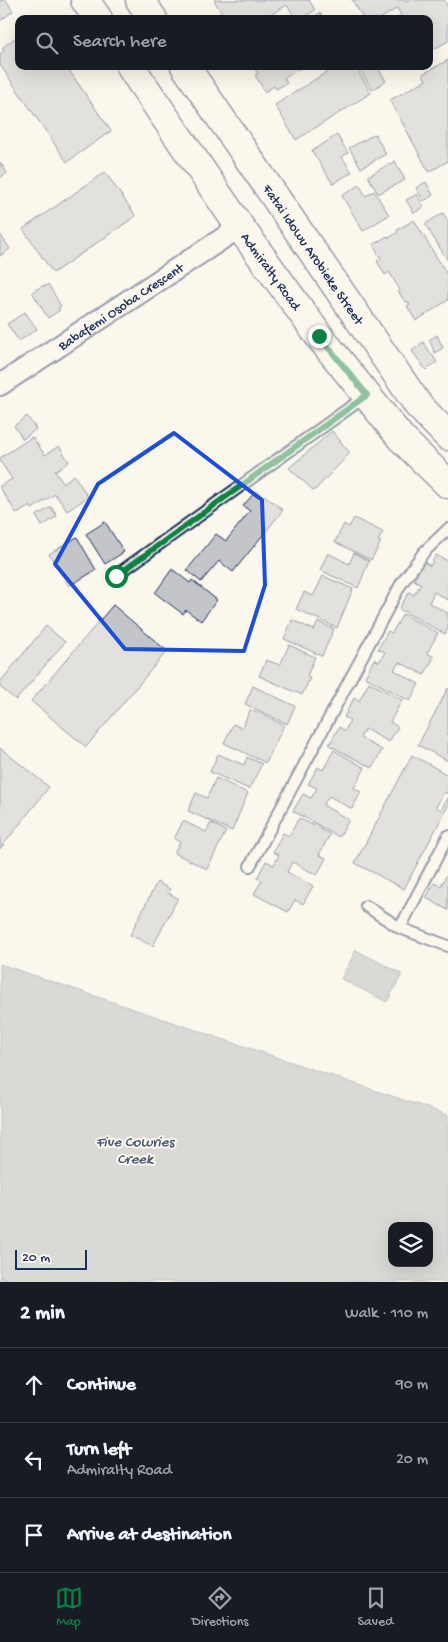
<!DOCTYPE html>
<meta charset="utf-8">
<style>
body{margin:0;font-family:"Gochi Hand",sans-serif;background:#242831;color:#f1f3f6}
.controls{position:absolute;right:15px;bottom:15px;display:grid;overflow:hidden;border-radius:10px;box-shadow:0 5px 20px #0002}
.controls button{width:45px;height:45px;display:grid;place-items:center;padding:0;border:0;border-bottom:1px solid #363941;background:#171b24;color:#f1f3f6;font:25px sans-serif}
.scale{position:absolute;left:15px;bottom:12px;width:72px;box-sizing:border-box;padding-left:5px;border:2px solid #1b2f5e;border-top:0;font-size:14px;line-height:18px;white-space:nowrap;color:#1b2f5e;-webkit-text-stroke:4px #fbf7ec;paint-order:stroke}
.stop{position:absolute;width:15px;height:15px;margin:-11px;border:4px solid #0b8043;border-radius:50%;background:#fff}
.stop.end{background:#0b8043;border-color:#fff;box-shadow:0 1px 5px #0008}
.list{margin:0;padding:0;list-style:none}
h2{display:flex;justify-content:space-between;align-items:center;height:65px;margin:0;padding:0 20px;font-size:21px}
h2 small{font-size:16px;font-weight:400;color:#9ea1a6}
.list li{display:grid;grid-template-columns:32px 1fr auto;gap:15px;align-items:center;box-sizing:border-box;height:75px;padding:0 20px;border-top:1px solid #363941}
.list b{display:block;font-size:19px;white-space:nowrap}
.list p{margin:0;font-size:16px;white-space:nowrap;color:#9ea1a6}
.list em{font-size:16px;font-style:normal;color:#9ea1a6}
.icon{flex:none;width:28px;height:28px;fill:none;stroke:currentColor;stroke-width:2;stroke-linecap:round;stroke-linejoin:round}
.map{position:relative;flex:none;width:448px;height:1282px;overflow:hidden}
.search{position:absolute;background:#171b24;box-shadow:0 5px 20px #0002;left:15px;right:15px;top:15px;height:55px;display:flex;align-items:center;gap:12px;box-sizing:border-box;padding:0 18px;border-radius:10px;color:#9ea1a6;font-size:19px}
.sheet{height:290px;background:#171b24}
nav{display:flex;justify-content:space-around;align-items:center;box-sizing:border-box;height:70px;border-top:1px solid #363941;background:#171b24;font-size:14px;color:#9ea1a6}
nav a{display:grid;justify-items:center;gap:2px}
nav .on{color:#0b8043}
.map>svg:first-child{display:block}
.water{fill:#afb3bb;stroke:#747e96;fill-rule:evenodd}
.lines{fill:none;stroke-linecap:round;stroke-linejoin:round}
.ferry{stroke:#47577a;stroke-width:1;stroke-dasharray:6 5;stroke-linecap:butt}
.building{fill:#c3c5c9;stroke:#1b2f5e}
.lane-casing{stroke:#1b2f5e;stroke-width:14}
.street-casing{stroke:#1b2f5e;stroke-width:24}
.secondary-casing{stroke:#1b2f5e;stroke-width:31}
.lane{stroke:#fbf7ec;stroke-width:10}
.street{stroke:#fbf7ec;stroke-width:20}
.secondary{stroke:#fbf7ec;stroke-width:28}
.route{stroke:#0b8043;stroke-width:6}
.marked{fill:none;stroke:#1d4ed8;stroke-width:4;stroke-linejoin:round}
.labels{text-anchor:middle;stroke-width:4;stroke-linejoin:round;paint-order:stroke}
.street-label{font-size:14px;fill:#1b2f5e;stroke:#fbf7ec}
.water-label{font-size:15px;font-style:italic;fill:#47577a;stroke:#fbf7ec}
</style>
<div class="map">
<svg width="448" height="1282" viewBox="0 0 448 1282">
<rect width="100%" height="100%" fill="#fbf7ec"/>
<filter id="ink" filterUnits="userSpaceOnUse"><feTurbulence type="fractalNoise" baseFrequency=".02" numOctaves="2"/><feDisplacementMap in="SourceGraphic" scale="10" xChannelSelector="R" yChannelSelector="G"/><feConvolveMatrix kernelMatrix="1 2 1 2 8 2 1 2 1" color-interpolation-filters="sRGB"/></filter>
<g filter="url(#ink)">
<!-- water -->
<g class="water">
<polygon points="356,950 402,974 387,1002 341,979"/>
<path d="M0,964L448,1115V1282H0ZM392,1226H429V1263H392Z"/>
</g>
<g class="lines">
<!-- ferry -->
<polyline class="ferry" points="0,1277 19,1282"/>
</g>
<!-- building -->
<g class="building">
<polygon points="0,0 6,0 13,11 0,21"/>
<polygon points="214,0 309,0 315,10 302,19 296,19 287,5 272,14 276,19 222,19 220,16 223,15"/>
<polygon points="352,0 444,0 448,7 448,41 429,52 429,19 395,19 401,15 397,8 380,19 364,19"/>
<polygon points="320,13 324,19 310,19"/>
<polygon points="19,35 19,66 66,66 111,131 67,162 0,65 0,54 4,51 2,48"/>
<polygon points="448,60 448,161 429,172 390,100 426,80 423,74"/>
<polygon points="253,66 304,66 284,78 287,83 276,89 274,86 265,92 255,75 258,74"/>
<polygon points="336,66 355,66 371,93 296,140 275,105"/>
<polygon points="358,66 377,66 386,81 372,90"/>
<polygon points="375,134 386,154 361,168 349,148"/>
<polygon points="337,135 348,153 342,157 352,172 333,184 312,151"/>
<polygon points="395,161 405,180 378,194 368,176"/>
<polygon points="0,162 7,173 0,178"/>
<polygon points="105,172 136,216 53,273 23,229"/>
<polygon points="426,182 433,195 424,201 416,188"/>
<polygon points="359,185 366,196 374,191 389,215 363,231 342,196"/>
<polygon points="417,194 424,207 414,213 406,200"/>
<polygon points="443,213 448,221 448,261 425,224"/>
<polygon points="414,220 448,276 448,300 416,321 407,306 410,305 407,301 405,302 398,291 400,290 389,272 385,275 377,261 381,259 373,245 387,236 389,238 398,232 397,230"/>
<polygon points="0,234 10,249 0,256"/>
<polygon points="48,284 61,306 58,308 60,310 48,318 32,292 44,285 45,287"/>
<polygon points="25,312 37,329 19,341 7,324"/>
<polygon points="437,335 443,348 435,353 429,340"/>
<polygon points="423,342 437,362 426,370 412,351"/>
<polygon points="27,416 36,429 23,439 14,426"/>
<polygon points="332,431 350,453 314,491 289,468"/>
<polygon points="32,437 45,455 59,446 69,462 55,471 63,483 74,475 88,497 67,511 55,494 32,509 30,506 17,514 0,488 0,486 12,479 0,461 0,458"/>
<polygon points="256,491 263,496 264,495 283,510 233,572 219,561 201,582 187,570 216,534 226,541 250,511 243,506"/>
<polygon points="51,507 57,516 42,526 36,516"/>
<polygon points="354,518 383,532 378,541 381,542 371,560 335,542 344,524 349,527"/>
<polygon points="105,522 124,552 105,564 86,534"/>
<polygon points="77,537 96,570 69,586 49,554"/>
<polygon points="328,553 349,564 354,553 369,561 358,588 320,570"/>
<polygon points="436,555 448,561 448,600 434,592 429,603 448,613 448,629 445,634 399,609 409,592 414,595 421,584 414,580 424,562 430,566"/>
<polygon points="172,569 190,583 192,580 217,600 201,621 186,610 183,614 155,593"/>
<polygon points="323,576 353,589 337,628 296,609 304,592 313,596"/>
<polygon points="113,605 167,651 86,747 31,701"/>
<polygon points="403,614 438,633 427,653 434,657 424,675 399,662 394,670 419,684 410,701 365,677 374,659 379,662 385,652 378,649 388,631 392,633"/>
<polygon points="292,620 314,630 318,622 334,629 322,656 284,639"/>
<polygon points="46,626 65,642 16,700 0,687 0,682"/>
<polygon points="289,645 315,657 307,676 310,678 302,695 259,676 266,660 280,665"/>
<polygon points="369,682 402,700 390,722 398,727 389,742 365,729 360,738 382,750 372,768 329,745 339,727 345,731 350,720 344,717 354,698 359,701"/>
<polygon points="253,686 295,706 287,724 245,704"/>
<polygon points="448,688 448,761 418,745"/>
<polygon points="250,710 257,713 257,712 284,725 266,763 224,743 233,724 242,728"/>
<polygon points="0,748 49,787 0,849"/>
<polygon points="334,750 365,768 354,788 361,792 352,809 329,796 323,805 349,820 339,837 293,811 303,794 311,798 317,788 308,784 318,767 323,770"/>
<polygon points="218,754 244,765 247,757 262,764 249,789 210,772"/>
<polygon points="412,755 448,775 448,794 444,792 436,807 441,810 448,797 448,806 404,889 355,863"/>
<polygon points="216,778 248,793 232,831 188,811 196,793 207,798"/>
<polygon points="299,818 330,834 319,855 326,858 317,875 292,862 287,872 313,886 303,904 295,900 288,912 254,894 262,880 257,878 266,861 274,865 279,855 273,852 283,833 289,836"/>
<polygon points="183,821 206,832 211,823 226,831 207,869 174,853 180,842 174,839"/>
<polygon points="448,872 448,910 426,898 434,883 441,886"/>
<polygon points="157,882 170,889 168,893 178,898 153,946 130,935"/>
</g>
<g class="lines">
<!-- lane casing -->
<g class="lane-casing">
<g id="lane">
<polyline points="115,576 366,396"/>
<polyline points="250,866 401,584 424,552 448,529"/>
<polyline points="366,906 400,928 448,946"/>
<polyline points="400,928 448,836"/>
</g>
</g>
<!-- street casing -->
<g class="street-casing">
<g id="street">
<path id="s1" d="M0,385L240,227"/>
</g>
</g>
<!-- secondary casing -->
<g class="secondary-casing">
<g id="secondary">
<polyline points="85,0 98,19"/>
<polyline points="140,0 153,19"/>
<path id="s2" d="M130,66L240,227L319,336L401,438L448,484"/>
<path id="s3" d="M185,66L418,405L448,436"/>
</g>
</g>
<!-- lane -->
<use href="#lane" class="lane"/>
<!-- street -->
<use href="#street" class="street"/>
<!-- secondary -->
<use href="#secondary" class="secondary"/>
</g>
</g>
<g class="lines" filter="url(#ink)">
<!-- route -->
<polyline class="route" points="116,576 367,395 319,336"/>
</g>
<!-- marked area -->
<path d="M0 0H448V1282H0ZM174,433L262,500L265,585L244,651L125,649L55,564L98,484Z" fill="#fbf7ec" fill-opacity=".55" fill-rule="evenodd"/>
<path class="marked" d="M174,433L262,500L265,585L244,651L125,649L55,564L98,484Z"/>
<g class="labels">
<!-- street labels -->
<g class="street-label">
<text dy="5" stroke="none"><textPath href="#s3" startOffset="228">Fatai Idowu Arobieke Street</textPath></text>
<text dy="5" stroke="none"><textPath href="#s2" startOffset="249">Admiralty Road</textPath></text>
<text dy="5" stroke="none"><textPath href="#s1" startOffset="144">Babafemi Osoba Crescent</textPath></text>
</g>
<!-- water labels -->
<g class="water-label">
<text x="135" y="1146">Five Cowries<tspan x="135" dy="17">Creek</tspan></text>
</g>
</g>
</svg>
<div class="controls">
<button><svg class="icon" aria-label="layers" viewBox="0 0 24 24"><path d="M12 4l9 5-9 5-9-5zM3 14l9 5 9-5"/></svg></button>
</div>
<div class="scale">20 m</div>
<div class="stop" style="left:116px;top:576px"></div>
<div class="stop end" style="left:319px;top:336px"></div>
<div class="search"><svg class="icon" aria-label="search" viewBox="0 0 24 24"><circle cx="10" cy="10" r="6"/><path d="M15 15l6 6"/></svg>Search here</div>
</div>
<section class="sheet">
<h2>2 min<small>Walk · 110 m</small></h2>
<ul class="list">
<li><svg class="icon" aria-label="ahead" viewBox="0 0 24 24"><path d="M12 20V5M6 11l6-6 6 6"/></svg><div><b>Continue</b></div><em>90 m</em></li>
<li><svg class="icon" aria-label="left" viewBox="0 0 24 24"><path d="M17 20v-9H6M10 6l-5 5 5 5"/></svg><div><b>Turn left</b><p>Admiralty Road</p></div><em>20 m</em></li>
<li><svg class="icon" aria-label="arrive" viewBox="0 0 24 24"><path d="M6 21V4h12l-3 4 3 4H6"/></svg><div><b>Arrive at destination</b></div></li>
</ul>
</section>
<nav>
<a class="on"><svg class="icon" aria-label="map" viewBox="0 0 24 24"><path d="M3 6l6-2 6 2 6-2v14l-6 2-6-2-6 2zM9 4v14M15 6v14"/></svg>Map</a>
<a><svg class="icon" aria-label="directions" viewBox="0 0 24 24"><path d="M12 3l9 9-9 9-9-9zM9 14v-3h6M13 9l2 2-2 2"/></svg>Directions</a>
<a><svg class="icon" aria-label="saved" viewBox="0 0 24 24"><path d="M7 4h10v16l-5-4-5 4z"/></svg>Saved</a>
</nav>
